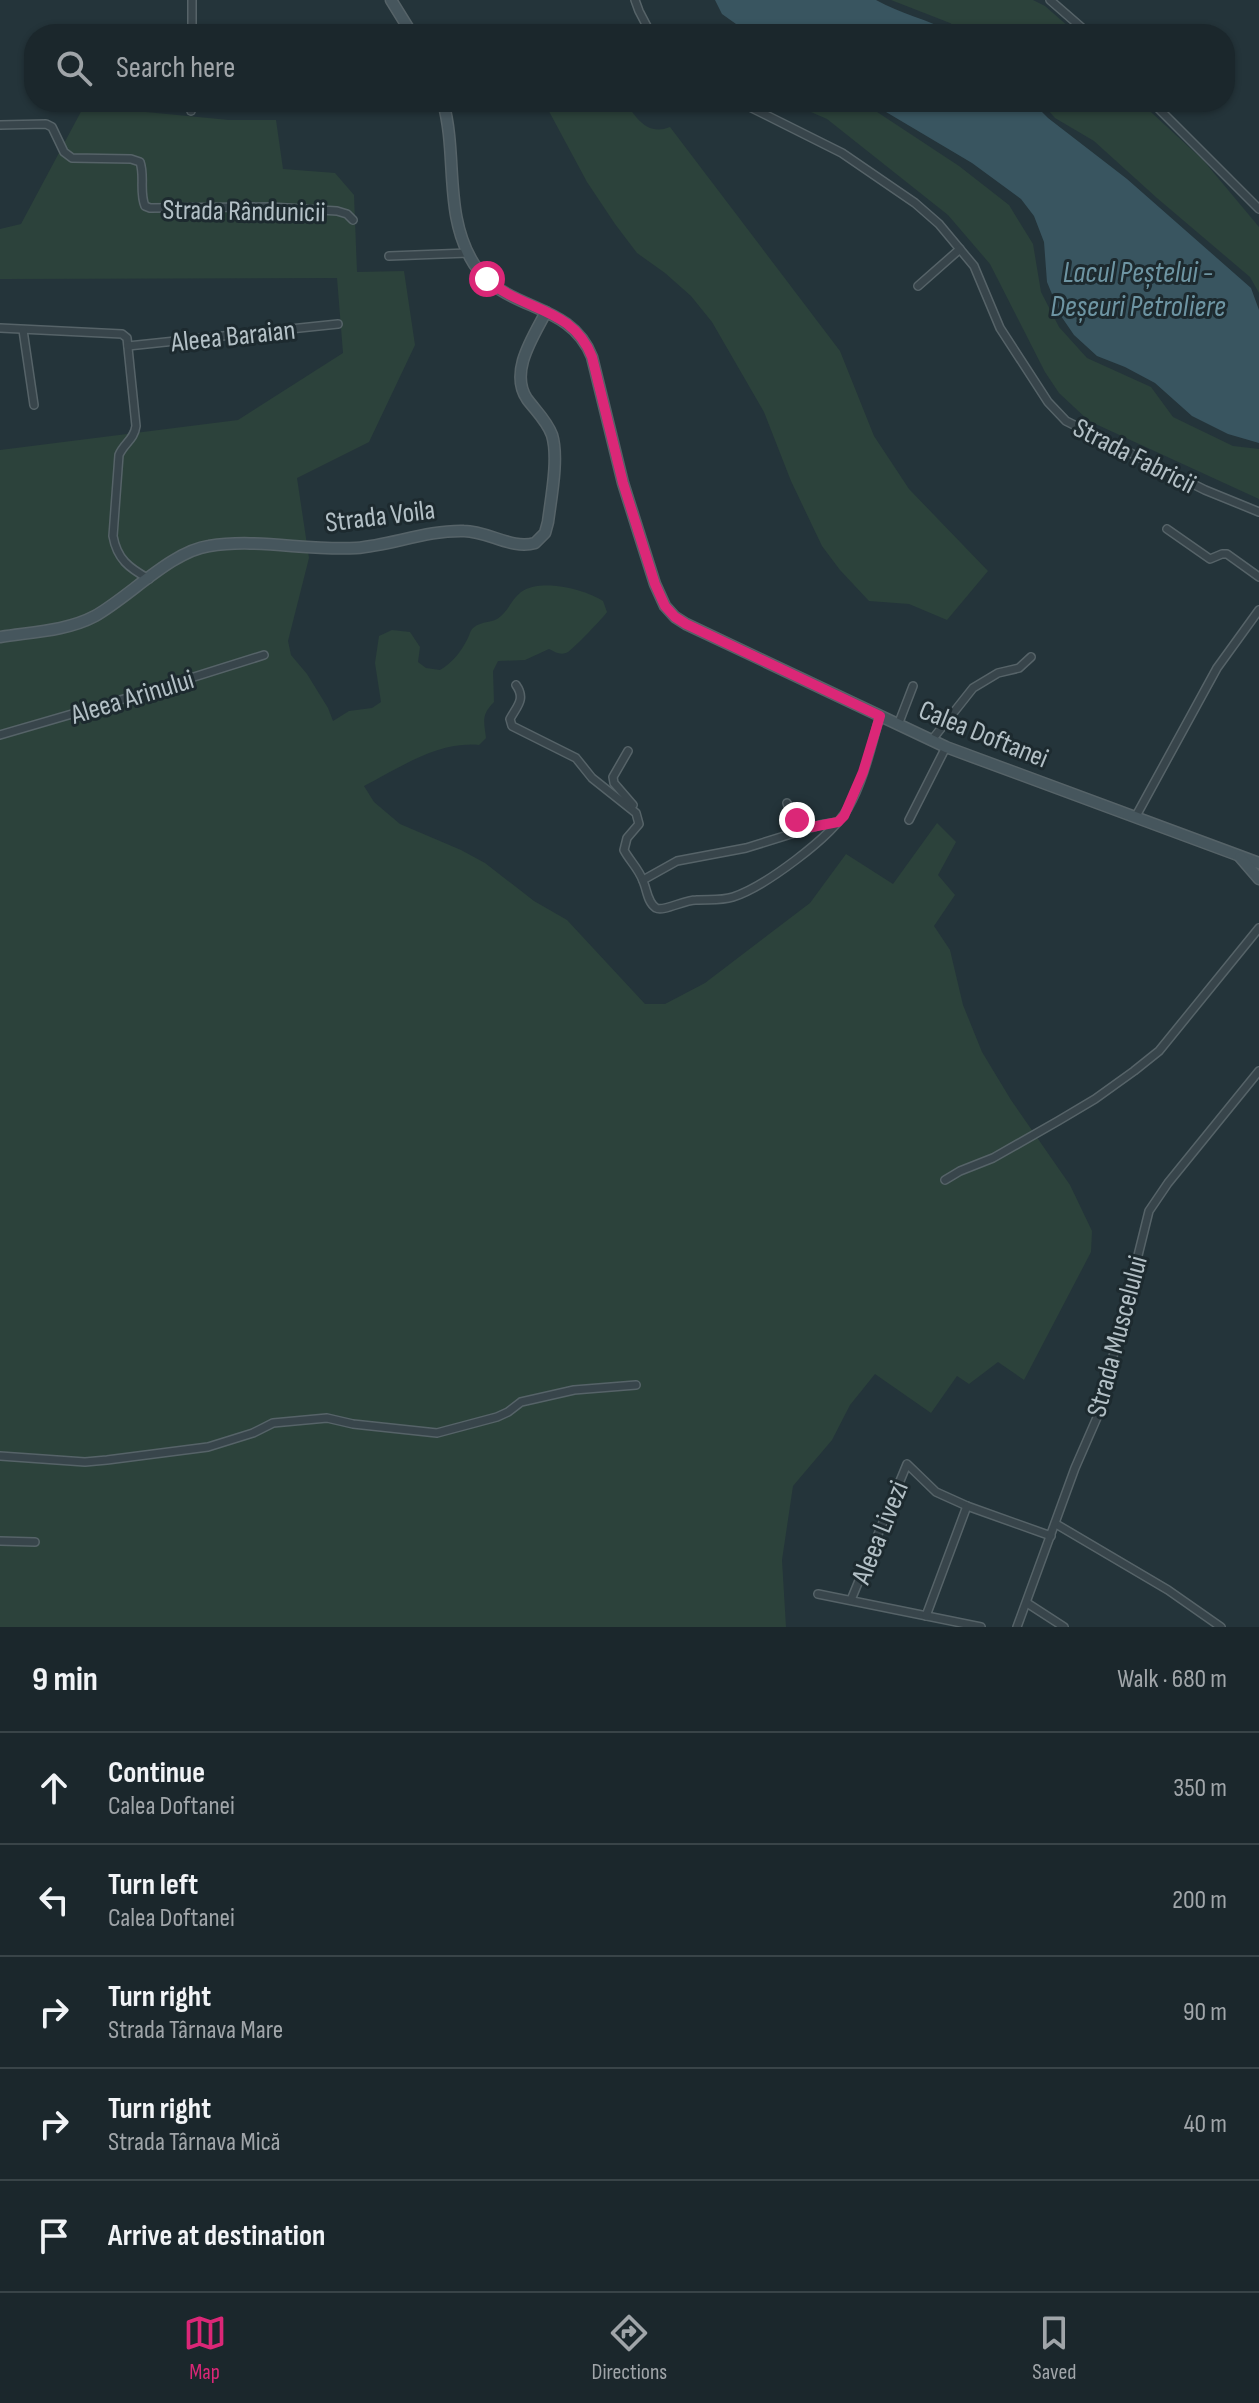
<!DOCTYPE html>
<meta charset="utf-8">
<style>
body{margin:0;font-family:"Sofia Sans Condensed",sans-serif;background:#242f34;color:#f1f3f6}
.stop{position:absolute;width:24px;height:24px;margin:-18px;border:6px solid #db2777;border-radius:50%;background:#fff}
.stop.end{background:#db2777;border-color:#fff;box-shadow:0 2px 8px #0008}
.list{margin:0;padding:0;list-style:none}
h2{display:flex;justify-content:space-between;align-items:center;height:104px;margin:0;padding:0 32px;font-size:34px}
h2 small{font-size:26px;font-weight:400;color:#a0a5a9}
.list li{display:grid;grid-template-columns:52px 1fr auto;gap:24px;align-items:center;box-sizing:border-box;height:112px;padding:0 32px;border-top:2px solid #394448}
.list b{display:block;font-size:30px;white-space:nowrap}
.list p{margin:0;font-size:26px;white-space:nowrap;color:#a0a5a9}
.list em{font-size:26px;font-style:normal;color:#a0a5a9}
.icon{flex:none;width:44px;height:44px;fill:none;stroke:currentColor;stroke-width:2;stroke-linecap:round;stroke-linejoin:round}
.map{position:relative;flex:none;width:1259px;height:1627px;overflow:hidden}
.search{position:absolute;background:#1b272c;box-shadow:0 2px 6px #0004;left:24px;right:24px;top:24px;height:88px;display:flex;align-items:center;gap:20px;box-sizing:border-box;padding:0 28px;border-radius:32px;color:#a0a5a9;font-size:30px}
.sheet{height:664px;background:#1b272c}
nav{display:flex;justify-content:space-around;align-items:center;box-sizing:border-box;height:112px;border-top:2px solid #394448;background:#1b272c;font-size:22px;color:#a0a5a9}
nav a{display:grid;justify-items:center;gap:4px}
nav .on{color:#db2777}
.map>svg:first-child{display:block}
.green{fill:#2c423b}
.water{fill:#395560}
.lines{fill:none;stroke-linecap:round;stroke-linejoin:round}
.minor-casing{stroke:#566368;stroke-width:10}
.secondary-casing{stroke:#566368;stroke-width:13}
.minor{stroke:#38454b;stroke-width:7}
.secondary{stroke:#46565d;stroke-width:10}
.route{stroke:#db2777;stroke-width:10}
.labels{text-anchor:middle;stroke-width:6;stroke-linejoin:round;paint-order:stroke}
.street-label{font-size:28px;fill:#b3c0c6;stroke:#1d2a2f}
.water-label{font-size:30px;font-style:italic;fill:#6e95a3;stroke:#1d2a2f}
</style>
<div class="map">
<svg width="1259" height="1627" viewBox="0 0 1259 1627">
<rect width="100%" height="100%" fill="#24343a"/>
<!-- green -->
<g class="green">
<polygon points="891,0 1033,0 1045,6 1077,34 967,34 950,23"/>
<path d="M544,102H625C637,119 648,136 670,127L840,351L874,436L909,489L988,571L947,620L909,604L869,601L840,570L822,546L791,481L764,412L712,322L691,296L665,273L637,253L615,224L587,182Z"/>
<polygon points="788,102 862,102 959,166 1009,205 1033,244 1041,292 1059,327 1087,358 1151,387 1173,417 1233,446 1259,449 1259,499 1089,421 1059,393 1045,372 990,264 948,215 827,119"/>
<polygon points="1041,102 1140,102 1203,160 1259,227 1259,293 1250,277 1157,198 1094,141 1055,118"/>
<path d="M84,106L229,120H276L283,169L335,173L354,195L357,272L404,271L415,345L369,442L297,478L309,558L288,641L291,655L307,674L328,708L333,721L349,711L372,708L381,702L375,663L379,636L392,630L410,632L420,647L418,662L426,668L440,670C452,663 461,652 468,638C470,634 470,631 473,628C482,620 493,624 501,616C509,609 512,599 521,592C540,578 585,589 603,601L607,612C604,617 574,648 568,652C561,656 555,652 549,649L525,660L498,661L493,671L494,702C481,715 484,721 486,738L479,745C438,741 399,768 364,786L374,802L400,824L461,850L485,863L534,901L567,920L645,1004H665L705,983L810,903L846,854L893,884L937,823L956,842L938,875L955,895L934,926L950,950L963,1005L982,1052L1011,1100L1070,1185L1092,1231L1091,1252L1024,1380L998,1362L969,1384L957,1376L931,1413L875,1374L850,1405L832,1440L793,1486L782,1560L786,1627H0V450L238,420L343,353L337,278L0,279V229L21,224Z"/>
</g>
<!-- water -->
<g class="water">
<path d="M715,0H876C900,14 929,19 953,34L767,32L736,24L722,14Z"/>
<polygon points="873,102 1032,102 1048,118 1127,179 1251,288 1259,310 1259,443 1228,434 1192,416 1155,383 1125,367 1097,356 1074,335 1061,316 1047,282 1044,242 1034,216 1021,199 972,163 881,109"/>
</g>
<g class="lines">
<!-- minor casing -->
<g class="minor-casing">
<g id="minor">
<polyline points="635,0 639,11 651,34"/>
<polyline points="1050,0 1089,34"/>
<polyline points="192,34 192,0"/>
<polyline points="740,102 842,153 915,203 939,224 974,266 1000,328 1048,402 1066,421 1205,490 1259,512"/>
<polyline points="1152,102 1259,209"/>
<polyline points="191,111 191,102"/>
<path d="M0,125L46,124L52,127L64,152L72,158L131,159L140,162C145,176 139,192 145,206L150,208L270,207L337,211L347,214L353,220"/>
<polyline points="389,256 468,253"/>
<polyline points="918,286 960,249"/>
<path d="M0,328L122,334L127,338L136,426C134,440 124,443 119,455L113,536C117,559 129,568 149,579"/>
<polyline points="23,330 34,405"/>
<polyline points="128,346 338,324"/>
<polyline points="1167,529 1210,559 1222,554 1227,554 1259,577"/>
<path d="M516,685C526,699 517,706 510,719L512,726L576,758L592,778L636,813L639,824L627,838L624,850C629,860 639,869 643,881C647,889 647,902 656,908C663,912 684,900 696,900C709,899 720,901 733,897C764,887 832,837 848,808C864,780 871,747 880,716"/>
<polyline points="898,725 913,686"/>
<polyline points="0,735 127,698 264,655"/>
<polyline points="931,741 973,688 998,673 1019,668 1031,657"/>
<polyline points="628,751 613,777 614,783 633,805"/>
<polyline points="787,803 791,814 812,827"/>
<polyline points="1136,816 1217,668 1259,610"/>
<polyline points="909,820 946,747"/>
<polyline points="643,880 677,861 746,848 820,825 838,822"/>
<polyline points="945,1180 960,1171 993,1158 1058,1121 1095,1099 1134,1071 1159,1051 1259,928"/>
<polyline points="0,1456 85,1462 107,1460 208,1447 253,1433 273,1423 327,1418 353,1424 437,1433 497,1417 508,1412 521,1402 574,1390 636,1385"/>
<polyline points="1056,1524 1168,1590 1221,1627"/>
<polyline points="0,1541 35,1542"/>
<polyline points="818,1594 981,1627"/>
<polyline points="851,1600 907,1464 936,1492 967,1506 1051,1536"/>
<polyline points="1027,1603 1064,1627"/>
<polyline points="926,1616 967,1506"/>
<polyline points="1017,1627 1075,1468 1099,1413 1149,1211 1168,1183 1259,1071"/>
</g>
</g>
<!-- secondary casing -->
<g class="secondary-casing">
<g id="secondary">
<polyline points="391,0 412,34"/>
<path d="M443,102C458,156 443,215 474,264C505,313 570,300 592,357L623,483L655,584L665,606L675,617L686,624L946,747L1259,863"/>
<path d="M0,637C31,632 67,631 95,616C129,597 172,551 209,546C257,538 307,551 356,548C392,545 427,530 464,531C488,531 512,550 535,543L545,533L548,522C551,498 559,458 552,435C547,421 536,411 527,399C509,372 533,337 546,312"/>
<polyline points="1240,857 1259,879"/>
</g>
</g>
<!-- minor -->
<use href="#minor" class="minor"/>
<!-- secondary -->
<use href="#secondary" class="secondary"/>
</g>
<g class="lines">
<!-- route -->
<path class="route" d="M487,279C523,312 572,306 592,357L623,483L655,584L665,606L675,617L686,624L880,716L863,772L844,816L838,822L812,827L797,820"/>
</g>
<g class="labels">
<!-- street labels -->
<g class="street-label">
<text transform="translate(244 210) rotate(1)" y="10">Strada Rândunicii</text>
<text transform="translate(233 335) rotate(-6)" y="10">Aleea Baraian</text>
<text transform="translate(1135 455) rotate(27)" y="10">Strada Fabricii</text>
<text transform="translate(380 515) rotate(-7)" y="10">Strada Voila</text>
<text transform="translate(132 696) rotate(-17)" y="10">Aleea Arinului</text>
<text transform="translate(984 733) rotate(22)" y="10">Calea Doftanei</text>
<text transform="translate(1116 1336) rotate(-75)" y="10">Strada Muscelului</text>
<text transform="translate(879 1532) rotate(-68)" y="10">Aleea Livezi</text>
</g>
<!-- water labels -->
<g class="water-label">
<text x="1138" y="282">Lacul Peștelui -<tspan x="1138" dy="34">Deșeuri Petroliere</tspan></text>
</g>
</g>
</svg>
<div class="stop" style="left:487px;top:279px"></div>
<div class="stop end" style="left:797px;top:820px"></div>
<div class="search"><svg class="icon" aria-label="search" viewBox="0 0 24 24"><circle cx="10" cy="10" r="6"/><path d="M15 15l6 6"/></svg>Search here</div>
</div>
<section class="sheet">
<h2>9 min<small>Walk · 680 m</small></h2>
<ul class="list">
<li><svg class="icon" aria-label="ahead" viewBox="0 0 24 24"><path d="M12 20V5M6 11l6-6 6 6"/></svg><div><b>Continue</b><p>Calea Doftanei</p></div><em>350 m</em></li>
<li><svg class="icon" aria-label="left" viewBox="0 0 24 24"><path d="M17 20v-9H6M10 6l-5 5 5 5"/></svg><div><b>Turn left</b><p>Calea Doftanei</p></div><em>200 m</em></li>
<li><svg class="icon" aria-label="right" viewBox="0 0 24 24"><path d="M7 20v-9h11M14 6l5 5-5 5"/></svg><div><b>Turn right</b><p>Strada Târnava Mare</p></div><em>90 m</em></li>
<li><svg class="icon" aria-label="right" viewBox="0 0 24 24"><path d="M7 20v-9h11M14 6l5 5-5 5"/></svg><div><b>Turn right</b><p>Strada Târnava Mică</p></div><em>40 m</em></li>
<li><svg class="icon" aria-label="arrive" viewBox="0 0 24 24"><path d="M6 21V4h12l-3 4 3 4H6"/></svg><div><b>Arrive at destination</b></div></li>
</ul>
</section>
<nav>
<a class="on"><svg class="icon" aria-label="map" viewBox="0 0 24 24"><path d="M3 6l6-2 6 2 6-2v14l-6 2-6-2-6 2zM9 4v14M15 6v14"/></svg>Map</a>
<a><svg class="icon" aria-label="directions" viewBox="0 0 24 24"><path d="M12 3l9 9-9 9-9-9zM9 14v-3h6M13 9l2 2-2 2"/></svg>Directions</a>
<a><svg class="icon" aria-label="saved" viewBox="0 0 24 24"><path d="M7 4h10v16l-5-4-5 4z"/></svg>Saved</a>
</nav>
